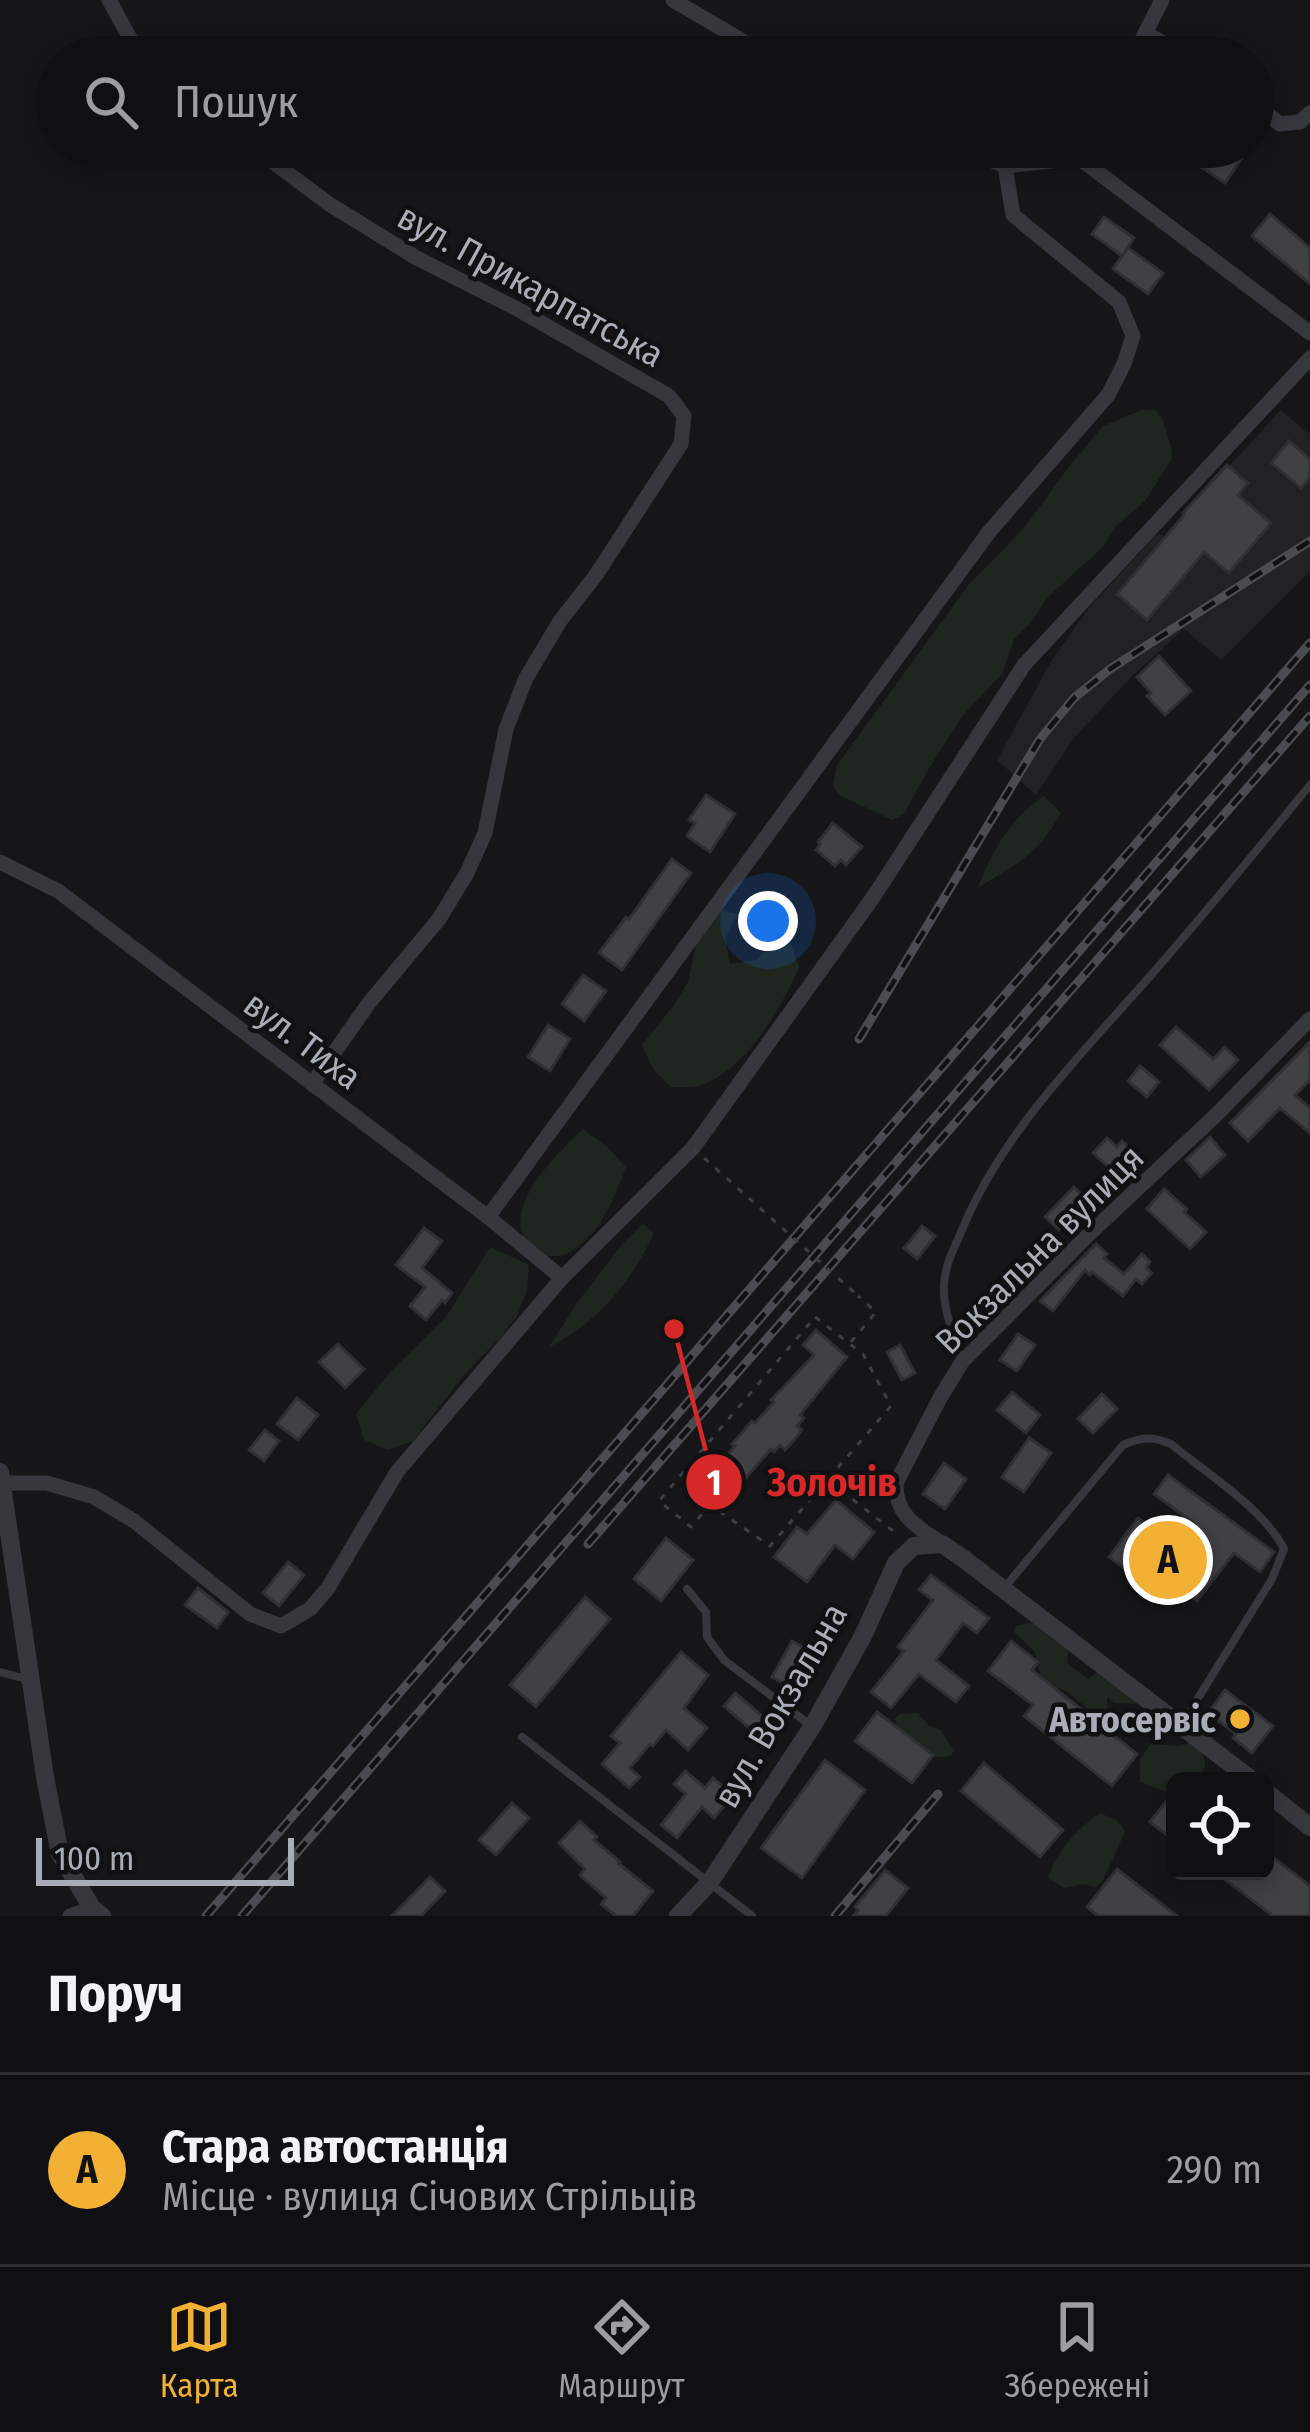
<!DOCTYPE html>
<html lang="uk">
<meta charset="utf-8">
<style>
body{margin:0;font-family:"Fira Sans Condensed",sans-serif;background:#19191b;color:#f1f3f6}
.controls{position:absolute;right:36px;bottom:36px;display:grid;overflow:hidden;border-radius:18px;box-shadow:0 6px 18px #0003}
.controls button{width:108px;height:108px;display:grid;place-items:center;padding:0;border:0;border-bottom:3px solid #303032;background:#101012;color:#f1f3f6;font:60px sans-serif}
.scale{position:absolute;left:36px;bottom:30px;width:258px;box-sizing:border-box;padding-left:12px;border:6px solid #a8adb8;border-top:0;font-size:33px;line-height:42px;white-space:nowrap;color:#a8adb8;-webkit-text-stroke:9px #111113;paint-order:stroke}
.you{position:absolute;left:768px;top:921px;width:42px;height:42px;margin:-30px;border:9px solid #fff;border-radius:50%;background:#1a73e8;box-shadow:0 0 0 18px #1a73e833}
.badge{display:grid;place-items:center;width:78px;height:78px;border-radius:50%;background:#f2b134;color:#111;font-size:39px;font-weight:700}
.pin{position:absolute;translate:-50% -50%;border:6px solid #fff;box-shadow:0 3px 12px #0006}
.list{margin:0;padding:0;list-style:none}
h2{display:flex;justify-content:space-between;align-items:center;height:156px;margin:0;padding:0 48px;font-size:51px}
h2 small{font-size:39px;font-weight:400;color:#9c9d9f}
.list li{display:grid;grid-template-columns:78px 1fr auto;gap:36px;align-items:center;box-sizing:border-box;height:192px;padding:0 48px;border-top:3px solid #303032}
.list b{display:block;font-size:45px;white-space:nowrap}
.list p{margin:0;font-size:39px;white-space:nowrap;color:#9c9d9f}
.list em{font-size:39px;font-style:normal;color:#9c9d9f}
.icon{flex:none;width:66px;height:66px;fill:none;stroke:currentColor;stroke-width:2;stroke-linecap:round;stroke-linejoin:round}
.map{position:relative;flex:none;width:1310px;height:1916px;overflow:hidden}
.search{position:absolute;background:#101012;box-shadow:0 6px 18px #0003;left:36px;right:36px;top:36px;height:132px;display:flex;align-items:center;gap:30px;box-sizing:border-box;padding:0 42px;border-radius:66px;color:#9c9d9f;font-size:45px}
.sheet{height:348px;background:#101012}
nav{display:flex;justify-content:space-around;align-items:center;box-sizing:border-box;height:168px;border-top:3px solid #303032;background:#101012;font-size:33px;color:#9c9d9f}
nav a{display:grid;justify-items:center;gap:6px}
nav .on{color:#f2b134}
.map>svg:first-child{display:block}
.built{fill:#222225}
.green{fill:#1e261f}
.building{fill:#404145;stroke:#303034;stroke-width:3}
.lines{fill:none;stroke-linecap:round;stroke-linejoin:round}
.path{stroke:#3d3f44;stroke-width:3;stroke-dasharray:6 9;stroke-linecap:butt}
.service{stroke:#37383d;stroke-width:8}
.minor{stroke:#37383d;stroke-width:15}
.tertiary{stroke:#37383d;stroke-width:18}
.rail-casing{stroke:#4a4c52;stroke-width:9}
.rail{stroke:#111113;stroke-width:4.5;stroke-dasharray:14;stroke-linecap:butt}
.path-bridge{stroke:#3d3f44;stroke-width:3;stroke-dasharray:6 9;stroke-linecap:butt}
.poi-dot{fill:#f2b134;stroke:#111113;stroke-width:4.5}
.labels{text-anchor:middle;stroke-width:9;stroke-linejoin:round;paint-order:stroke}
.street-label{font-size:36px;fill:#a8adb8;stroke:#111113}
.poi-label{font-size:36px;font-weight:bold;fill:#a8adb8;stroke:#111113;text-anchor:end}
.leader{fill:none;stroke:#d62828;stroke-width:4.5}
.callout-dot{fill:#d62828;stroke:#111113;stroke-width:4.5}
.mark-label{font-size:36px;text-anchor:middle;font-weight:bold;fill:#fff}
.callout-label{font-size:39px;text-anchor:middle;font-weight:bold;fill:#d62828;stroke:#111113;stroke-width:9;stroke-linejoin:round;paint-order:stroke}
</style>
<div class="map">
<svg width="1310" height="1916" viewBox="0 0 1310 1916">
<rect width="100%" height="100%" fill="#161618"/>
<!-- built -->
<polygon class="built" points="1281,410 1310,435 1310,571 1221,660 1184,629 1133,675 1074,738 1036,795 997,760 1053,658 1090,607 1158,533 1165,537 1225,464 1229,466"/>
<!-- green -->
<g class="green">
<polygon points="1142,410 1155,410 1162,418 1172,450 1171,460 1145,501 1116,526 1104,546 1048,597 1030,624 1014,639 1002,674 962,716 928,770 904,814 892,820 839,795 833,785 837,765 970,583 1024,528 1068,468 1103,426"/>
<path d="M1044,796L1061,813C1036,857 1018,862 978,888C991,851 1011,818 1044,796Z"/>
<path d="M712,909L738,914L725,937L730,964L756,960L775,942H790L799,967C782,1007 745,1071 701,1085C692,1088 681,1087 671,1087L653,1069L642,1045L674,1005L688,982L699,931Z"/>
<path d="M583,1129L607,1147L626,1167C615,1197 600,1235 570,1252C562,1257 550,1256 540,1256C534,1249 525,1242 522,1234C511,1197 559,1152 583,1129Z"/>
<path d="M643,1224L654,1233C633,1280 596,1324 549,1347L577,1303L624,1242Z"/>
<polygon points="490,1247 529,1265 527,1291 517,1316 501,1337 463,1376 413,1441 388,1450 364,1440 356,1414 390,1372 446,1317"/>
<polygon points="1035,1622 1070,1642 1067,1663 1088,1679 1098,1672 1133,1691 1138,1704 1115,1703 1107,1697 1108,1718 1104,1723 1067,1691 1042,1683 1035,1652 1014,1631 1016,1626"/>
<path d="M918,1713L928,1725L940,1730L954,1751L950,1756C925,1762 901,1744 895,1719L900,1714Z"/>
<path d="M1195,1741C1214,1766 1205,1781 1175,1781V1788L1165,1792L1140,1782V1760L1150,1744L1179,1746Z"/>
<path d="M1100,1813L1118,1821L1125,1832L1103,1880L1096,1887L1083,1884L1065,1888L1048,1878C1058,1849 1075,1831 1100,1813Z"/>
</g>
<!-- building -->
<g class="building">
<polygon points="1206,147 1225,147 1242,158 1225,183 1195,163"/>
<polygon points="1270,214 1310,248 1310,284 1252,236"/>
<polygon points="1104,217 1134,238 1122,256 1092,234"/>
<polygon points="1128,248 1163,273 1148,294 1113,269"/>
<polygon points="1289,441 1310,459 1310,478 1301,488 1271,463"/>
<polygon points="1227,465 1248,483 1238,495 1271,523 1229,573 1204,552 1147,620 1117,594 1184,515 1183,513"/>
<polygon points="1159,656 1191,691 1165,715 1147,696 1151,693 1137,677"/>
<polygon points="706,795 735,814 710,852 687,836 695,823 689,820"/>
<polygon points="833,823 862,847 846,865 841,860 835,866 816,850 820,844 818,842"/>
<polygon points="672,859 691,873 622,970 599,953 626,917 629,919"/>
<polygon points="583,975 606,991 584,1021 562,1004"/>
<polygon points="548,1025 570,1039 550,1071 528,1057"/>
<polygon points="1176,1027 1213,1059 1225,1047 1238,1060 1209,1090 1160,1045"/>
<polygon points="1310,1042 1310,1080 1295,1095 1310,1108 1310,1133 1280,1108 1248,1141 1230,1123"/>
<polygon points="1140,1066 1159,1082 1147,1097 1128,1081"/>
<polygon points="1210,1137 1225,1155 1201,1177 1186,1160"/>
<polygon points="1107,1138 1117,1147 1122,1141 1134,1152 1115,1173 1093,1153"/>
<polygon points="1074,1187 1087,1200 1059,1230 1045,1217"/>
<polygon points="1164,1189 1187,1209 1184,1212 1206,1232 1190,1249 1147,1209"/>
<polygon points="922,1226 935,1236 917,1259 904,1248"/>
<polygon points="424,1228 442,1241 422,1268 452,1293 445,1303 442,1300 426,1320 410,1306 425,1287 396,1265"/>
<polygon points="1096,1244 1107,1254 1104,1258 1124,1274 1142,1254 1150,1262 1146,1268 1152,1273 1142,1284 1136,1279 1123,1296 1092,1272 1090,1275 1085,1270 1053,1311 1040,1301"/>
<polygon points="816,1330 847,1357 800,1415 804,1418 797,1426 802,1430 794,1440 785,1450 780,1445 774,1452 771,1449 732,1494 729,1491 719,1503 690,1475 702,1462 713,1471 735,1446 732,1444 752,1421 755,1423 774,1402 771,1400 814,1355 803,1345"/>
<polygon points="1018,1334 1035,1345 1017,1371 1000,1360"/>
<polygon points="338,1344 364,1369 345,1388 319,1362"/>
<polygon points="900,1345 915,1373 902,1380 887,1352"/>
<polygon points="1012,1392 1040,1415 1026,1433 997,1410"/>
<polygon points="1102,1394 1117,1409 1093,1433 1078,1419"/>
<polygon points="297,1398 318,1415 298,1440 277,1424"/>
<polygon points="265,1430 279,1441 264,1461 249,1450"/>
<polygon points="1029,1438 1051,1453 1024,1492 1002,1477"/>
<polygon points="944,1463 966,1479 945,1509 923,1494"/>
<polygon points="1168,1475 1274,1552 1260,1572 1234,1553 1197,1601 1161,1574 1150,1587 1109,1557 1138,1518 1178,1547 1195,1524 1154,1494"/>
<polygon points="836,1500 874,1532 853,1559 835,1545 807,1582 774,1557 797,1527 807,1534"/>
<polygon points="666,1538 693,1560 661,1601 634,1579"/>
<polygon points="288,1562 304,1575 279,1606 263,1593"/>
<polygon points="931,1575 989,1618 977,1633 963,1623 936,1660 969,1686 956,1702 919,1674 891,1708 871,1692 904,1651 898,1647 933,1600 919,1590"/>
<polygon points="198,1588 228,1612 217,1628 185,1605"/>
<polygon points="585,1597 610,1619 536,1707 510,1685"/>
<polygon points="792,1641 819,1656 799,1692 772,1677"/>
<polygon points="1011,1641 1038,1662 1032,1670 1137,1754 1112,1786 1024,1716 1033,1705 988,1671"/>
<polygon points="681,1652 708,1675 684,1708 707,1728 688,1750 666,1730 653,1746 650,1744 630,1768 640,1777 629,1788 602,1764 620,1743 611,1736"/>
<polygon points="1225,1690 1273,1726 1252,1753 1233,1738 1236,1734 1208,1713"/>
<polygon points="735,1693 781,1732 769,1745 724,1706"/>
<polygon points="877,1712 933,1755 912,1783 855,1741"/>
<polygon points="825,1760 865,1790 802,1878 761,1848"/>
<polygon points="984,1763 1063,1830 1040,1857 961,1791"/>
<polygon points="685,1771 705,1788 713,1778 733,1795 714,1818 702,1807 677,1838 661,1825 686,1794 674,1784"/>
<polygon points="1175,1790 1175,1841 1150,1822"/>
<polygon points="512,1803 529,1818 496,1855 479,1840"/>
<polygon points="580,1821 597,1837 594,1840 620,1862 619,1864 653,1891 633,1916 616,1916 601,1904 606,1898 580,1875 585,1869 559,1843"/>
<polygon points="1265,1851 1310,1886 1310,1916 1273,1916 1214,1871 1265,1871"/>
<polygon points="1117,1869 1177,1916 1098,1916 1087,1907"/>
<polygon points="885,1870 908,1888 886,1916 853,1916 858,1910 855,1907"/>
<polygon points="430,1877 445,1891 421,1916 392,1916"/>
</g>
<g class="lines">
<!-- path -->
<g class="path">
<polygon points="815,1317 863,1354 891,1406 770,1546 710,1505 691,1527 659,1501"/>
<polyline points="851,1342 876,1312 858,1296"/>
<polyline points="829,1481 897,1534"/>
</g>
<!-- service -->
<g class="service">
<path d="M961,1360C954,1334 938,1300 946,1271C948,1260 954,1248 959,1237C999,1135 1080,1056 1152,974C1206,912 1258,849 1310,785"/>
<path d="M1005,1587L1123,1445C1141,1437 1152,1436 1171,1444C1205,1472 1265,1510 1284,1549L1272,1579L1182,1724"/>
<polyline points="687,1589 706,1612 707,1637 724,1660 810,1725"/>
<polyline points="0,1672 27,1679"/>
<polyline points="522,1737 752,1916"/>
</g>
<!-- minor -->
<g class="minor">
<polyline points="109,0 131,40 149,57"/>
<polyline points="673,0 770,57"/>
<polyline points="1146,33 1186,57"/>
<polyline points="1133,57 1162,0"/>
<polyline points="1253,103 1280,124 1300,122 1310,113"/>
<polyline points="253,147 329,204 415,257 519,310 669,396 684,416 681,444 596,575 560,621 526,678 506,729 485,833 467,873 439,919 369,1003 312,1084"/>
<polyline points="958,147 1005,166"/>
<polyline points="0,862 58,891 488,1217 562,1278"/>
<polyline points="488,1217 989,532 1108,395 1124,364 1133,336 1119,302 1013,215 1005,166 1079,158 1310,333"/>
<polyline points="2,1483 47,1483 94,1497 134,1521 250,1614 281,1626 310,1609 328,1588 397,1472 562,1278 693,1148 874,896 1024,665 1310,358"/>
<path d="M942,1544C918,1527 895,1516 896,1483L940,1398L962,1362L1086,1237L1216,1115L1310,1019"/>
<polyline points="70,1916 92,1908"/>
</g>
<!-- tertiary -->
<g class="tertiary">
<polyline points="0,1472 45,1777 60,1854 92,1908 102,1916"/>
<polyline points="1265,1791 1310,1827"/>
<polyline points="678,1916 710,1882 812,1727 863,1636 896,1563 914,1546 942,1544 964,1559 1253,1781"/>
</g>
<!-- rail casing -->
<g class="rail-casing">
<g id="rail">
<polyline points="859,1039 1040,739 1074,698 1110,669 1310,541"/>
<polyline points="588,1544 1310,716"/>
<polyline points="206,1916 1310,643"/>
<polyline points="242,1916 1310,685"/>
<polyline points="835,1916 938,1794"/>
</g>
</g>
<!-- rail -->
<use href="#rail" class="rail"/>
<!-- path-bridge -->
<polyline class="path-bridge" points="693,1148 858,1296"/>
</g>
<!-- markers -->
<circle class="poi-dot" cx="1240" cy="1719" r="12"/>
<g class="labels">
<!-- street labels -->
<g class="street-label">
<text transform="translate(531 285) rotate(29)" y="13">вул. Прикарпатська</text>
<text transform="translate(303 1040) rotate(37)" y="13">вул. Тиха</text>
<text transform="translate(1039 1249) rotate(-45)" y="13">Вокзальна вулиця</text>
<text transform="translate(780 1705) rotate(-60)" y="13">вул. Вокзальна</text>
</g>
<!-- poi labels -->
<g class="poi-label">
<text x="1216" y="1732">Автосервіс</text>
</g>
</g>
<!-- callouts -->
<path class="leader" d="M674 1329L714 1482"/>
<g class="callout-dot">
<circle cx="674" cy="1329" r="12"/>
<circle cx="714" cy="1482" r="30"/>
</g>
<g class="mark-label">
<text x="714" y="1495">1</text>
</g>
<g class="callout-label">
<text x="832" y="1496">Золочів</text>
</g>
</svg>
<div class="controls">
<button><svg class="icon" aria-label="locate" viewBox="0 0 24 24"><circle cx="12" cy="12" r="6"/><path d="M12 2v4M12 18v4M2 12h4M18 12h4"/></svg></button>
</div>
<div class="scale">100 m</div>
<div class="you"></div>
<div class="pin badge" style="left:1168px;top:1560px">A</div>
<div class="search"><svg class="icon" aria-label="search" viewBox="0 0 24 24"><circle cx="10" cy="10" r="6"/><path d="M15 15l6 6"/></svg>Пошук</div>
</div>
<section class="sheet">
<h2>Поруч<small></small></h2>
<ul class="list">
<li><span class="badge">A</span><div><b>Стара автостанція</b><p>Місце · вулиця Січових Стрільців</p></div><em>290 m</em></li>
</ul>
</section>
<nav>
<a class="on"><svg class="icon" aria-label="map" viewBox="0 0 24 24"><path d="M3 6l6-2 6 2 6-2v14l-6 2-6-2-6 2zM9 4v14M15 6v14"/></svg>Карта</a>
<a><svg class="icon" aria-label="directions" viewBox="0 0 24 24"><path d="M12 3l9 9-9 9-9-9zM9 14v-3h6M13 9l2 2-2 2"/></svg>Маршрут</a>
<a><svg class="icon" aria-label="saved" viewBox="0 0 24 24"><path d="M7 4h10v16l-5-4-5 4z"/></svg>Збережені</a>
</nav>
